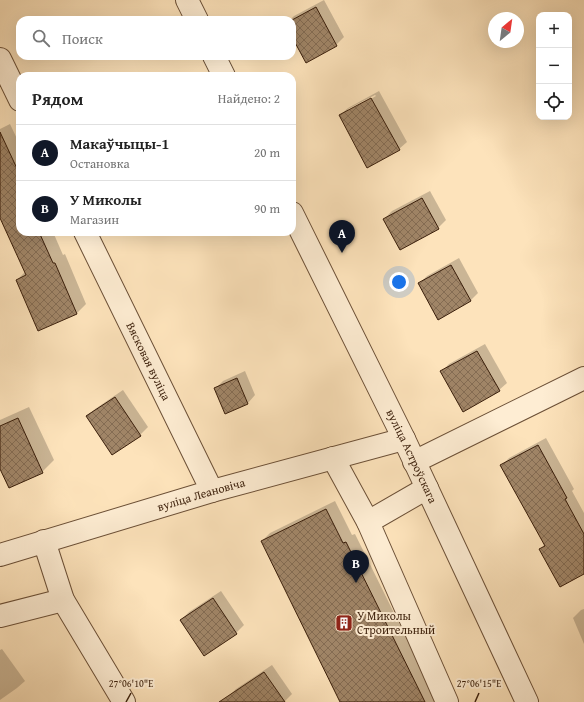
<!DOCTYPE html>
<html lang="ru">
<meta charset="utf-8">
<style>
body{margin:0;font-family:"Gentium Book Plus",serif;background:#f6f6f6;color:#222}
.controls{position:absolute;right:12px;top:12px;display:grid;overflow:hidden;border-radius:8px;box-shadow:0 4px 16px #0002}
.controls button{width:36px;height:36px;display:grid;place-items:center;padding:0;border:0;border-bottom:1px solid #e0e0e0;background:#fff;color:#222;font:20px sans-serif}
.compass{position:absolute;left:488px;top:12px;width:36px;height:36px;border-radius:50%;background:#fff;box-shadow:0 4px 16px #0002;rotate:29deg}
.you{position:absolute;left:399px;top:282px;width:14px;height:14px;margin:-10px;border:3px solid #fff;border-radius:50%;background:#1a73e8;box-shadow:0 0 0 6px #1a73e833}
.badge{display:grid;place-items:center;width:26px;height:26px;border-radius:50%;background:#111827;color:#fff;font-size:13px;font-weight:700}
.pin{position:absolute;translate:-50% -33px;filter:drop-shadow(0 1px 2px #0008)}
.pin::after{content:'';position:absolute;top:21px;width:14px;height:12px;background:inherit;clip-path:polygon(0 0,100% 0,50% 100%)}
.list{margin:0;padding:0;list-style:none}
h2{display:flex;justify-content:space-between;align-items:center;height:52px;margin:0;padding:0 16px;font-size:17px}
h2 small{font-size:13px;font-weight:400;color:#767676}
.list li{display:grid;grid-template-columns:26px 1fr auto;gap:12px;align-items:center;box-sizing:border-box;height:56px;padding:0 16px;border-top:1px solid #e0e0e0}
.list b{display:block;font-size:15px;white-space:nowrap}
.list p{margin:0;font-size:13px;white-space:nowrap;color:#767676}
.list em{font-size:13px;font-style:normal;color:#767676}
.icon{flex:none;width:22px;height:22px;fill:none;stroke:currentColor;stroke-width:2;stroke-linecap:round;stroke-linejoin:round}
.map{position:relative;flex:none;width:584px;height:702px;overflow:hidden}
.search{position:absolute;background:#fff;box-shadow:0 4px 16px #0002;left:16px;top:16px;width:280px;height:44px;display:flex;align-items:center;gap:10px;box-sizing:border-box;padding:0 14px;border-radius:12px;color:#767676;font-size:15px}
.panel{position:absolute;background:#fff;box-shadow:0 4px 16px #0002;left:16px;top:72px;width:280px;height:164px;border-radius:12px}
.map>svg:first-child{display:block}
.shadow{fill:#0003;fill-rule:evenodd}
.building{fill:url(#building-cross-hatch);stroke:#3b1f0b}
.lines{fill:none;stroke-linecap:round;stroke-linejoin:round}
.minor-casing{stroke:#6c5037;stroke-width:24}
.minor{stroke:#feedd3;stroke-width:22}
.ticks{fill:none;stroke:#3b1f0b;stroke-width:1.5}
.labels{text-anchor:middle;stroke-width:4;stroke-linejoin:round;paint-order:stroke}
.street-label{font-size:12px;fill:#3b1f0b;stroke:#feedd3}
.poi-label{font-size:12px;fill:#3b1f0b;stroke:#feedd3;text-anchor:start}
.ticks-label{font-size:10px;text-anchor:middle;fill:#3b1f0b;stroke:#feedd3;stroke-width:4;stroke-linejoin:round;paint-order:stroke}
</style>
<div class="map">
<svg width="584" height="702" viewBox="0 0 584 702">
<defs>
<pattern id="building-cross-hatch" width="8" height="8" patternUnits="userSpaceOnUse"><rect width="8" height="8" fill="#a08567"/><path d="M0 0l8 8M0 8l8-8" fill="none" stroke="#846c53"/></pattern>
</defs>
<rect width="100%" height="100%" fill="#fde3bb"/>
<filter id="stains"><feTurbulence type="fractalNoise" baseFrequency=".005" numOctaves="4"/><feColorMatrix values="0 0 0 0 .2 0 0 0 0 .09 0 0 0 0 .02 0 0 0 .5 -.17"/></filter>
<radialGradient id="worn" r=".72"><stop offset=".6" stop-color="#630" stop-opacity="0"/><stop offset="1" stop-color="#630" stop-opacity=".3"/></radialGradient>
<!-- shadow -->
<g class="shadow">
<polygon points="324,0 344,37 336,45 292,35 292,20 290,20 294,16"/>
<path d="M379,91L407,142L399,149L340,115L348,108ZM375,95L376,96L348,112V109Z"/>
<polygon points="10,124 20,145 20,232 53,232 63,255 65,254 86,304 77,313 38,330 17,280 25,272 0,216 0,129"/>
<polygon points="430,191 446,220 438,228 400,248 384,219 392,211"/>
<polygon points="459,258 478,293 470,301 419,284 427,276"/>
<polygon points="485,344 507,383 499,390 441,372 449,364"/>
<polygon points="245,371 255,395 248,403 226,413 215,389 223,381"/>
<polygon points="123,390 148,427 140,435 112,454 87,416 95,409"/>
<polygon points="29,407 54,460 42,472 0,467 0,420"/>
<polygon points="546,438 574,489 572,491 584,513 584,572 540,549 545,544 502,465 509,458"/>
<polygon points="335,501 352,535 355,534 438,702 342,702 262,541 270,533"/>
<polygon points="221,591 244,625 236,633 181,620 189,612"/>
<polygon points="584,609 584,644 573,618 581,610"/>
<polygon points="2,649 25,681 17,688 0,700 0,650"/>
<polygon points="272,665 292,694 284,702 232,702 228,697 236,689"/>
</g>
<!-- building -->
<g class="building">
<polygon points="316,7 337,46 306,63 292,37 292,20"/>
<polygon points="371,98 400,150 367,168 339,115"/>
<polygon points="0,132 20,175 20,232 39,232 53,263 55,263 77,314 38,331 16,280 26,275 0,218"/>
<polygon points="422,198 439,229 400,250 383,219"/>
<polygon points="451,265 471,301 438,320 418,283"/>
<polygon points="477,351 500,391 463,412 440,371"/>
<polygon points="237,378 248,404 225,414 214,388"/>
<polygon points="115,397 141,436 112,455 86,416"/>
<polygon points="18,418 43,473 9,488 0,469 0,426"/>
<polygon points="538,445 567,498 565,499 584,534 584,574 560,587 539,549 545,546 500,465"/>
<polygon points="326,509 343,543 346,542 425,702 340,702 261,541"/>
<polygon points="213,598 237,634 204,656 180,620"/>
<polygon points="264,672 285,702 219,702"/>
</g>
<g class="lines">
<!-- minor casing -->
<g class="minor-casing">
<g id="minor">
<polyline points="187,0 197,20"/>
<polyline points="214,56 224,76"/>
<polyline points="0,59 20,100"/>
<path id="s1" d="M292,213L404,439L527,702"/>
<path id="s2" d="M85,232L212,491"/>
<polyline points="333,458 368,522"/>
<polyline points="414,462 584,378"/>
<polyline points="427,488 368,522 447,702"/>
<polyline points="44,541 63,600 124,702"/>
<path id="s3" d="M0,555L212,491L404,439"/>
<polyline points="0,616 63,600"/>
</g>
</g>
<!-- minor -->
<use href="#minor" class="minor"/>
</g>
<!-- ticks -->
<path class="ticks" d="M126,702L131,693M475,702L479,693"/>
<!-- icons -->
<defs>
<g id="building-square" transform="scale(0.9)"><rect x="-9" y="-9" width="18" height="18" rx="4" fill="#8f2418" stroke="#feedd3"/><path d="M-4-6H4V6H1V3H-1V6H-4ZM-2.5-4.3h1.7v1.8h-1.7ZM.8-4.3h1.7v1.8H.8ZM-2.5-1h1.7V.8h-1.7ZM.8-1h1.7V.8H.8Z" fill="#fff"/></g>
</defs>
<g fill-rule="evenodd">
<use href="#building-square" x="344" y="623"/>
</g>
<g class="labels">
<!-- street labels -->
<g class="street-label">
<text dy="4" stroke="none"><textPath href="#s2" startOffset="144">Вясковая вуліца</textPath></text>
<text dy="4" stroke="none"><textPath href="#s1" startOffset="271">вуліца Астроўскага</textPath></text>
<text dy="4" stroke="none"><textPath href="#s3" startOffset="210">вуліца Леановіча</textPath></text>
</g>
<!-- poi labels -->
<g class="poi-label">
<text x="357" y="620">У Миколы<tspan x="357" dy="14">Строительный</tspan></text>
</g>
</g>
<g class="ticks-label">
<text x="131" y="687">27°06'10"E</text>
<text x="479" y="687">27°06'15"E</text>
</g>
<rect width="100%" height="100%" filter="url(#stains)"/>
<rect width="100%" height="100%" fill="url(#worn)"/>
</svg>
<div class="controls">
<button>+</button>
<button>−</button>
<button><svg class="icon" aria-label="locate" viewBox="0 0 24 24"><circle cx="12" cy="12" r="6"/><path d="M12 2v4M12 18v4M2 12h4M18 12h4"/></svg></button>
</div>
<svg class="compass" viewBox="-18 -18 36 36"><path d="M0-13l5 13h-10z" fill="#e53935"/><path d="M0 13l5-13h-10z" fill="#767676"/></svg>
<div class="you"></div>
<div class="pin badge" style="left:342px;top:253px">A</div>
<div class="pin badge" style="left:356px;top:583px">B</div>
<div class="search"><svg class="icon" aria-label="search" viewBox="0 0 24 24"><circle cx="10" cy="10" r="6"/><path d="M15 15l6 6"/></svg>Поиск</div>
<section class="panel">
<h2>Рядом<small>Найдено: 2</small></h2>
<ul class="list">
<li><span class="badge">A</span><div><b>Макаўчыцы-1</b><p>Остановка</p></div><em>20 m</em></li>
<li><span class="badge">B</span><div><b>У Миколы</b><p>Магазин</p></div><em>90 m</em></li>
</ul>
</section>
</div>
